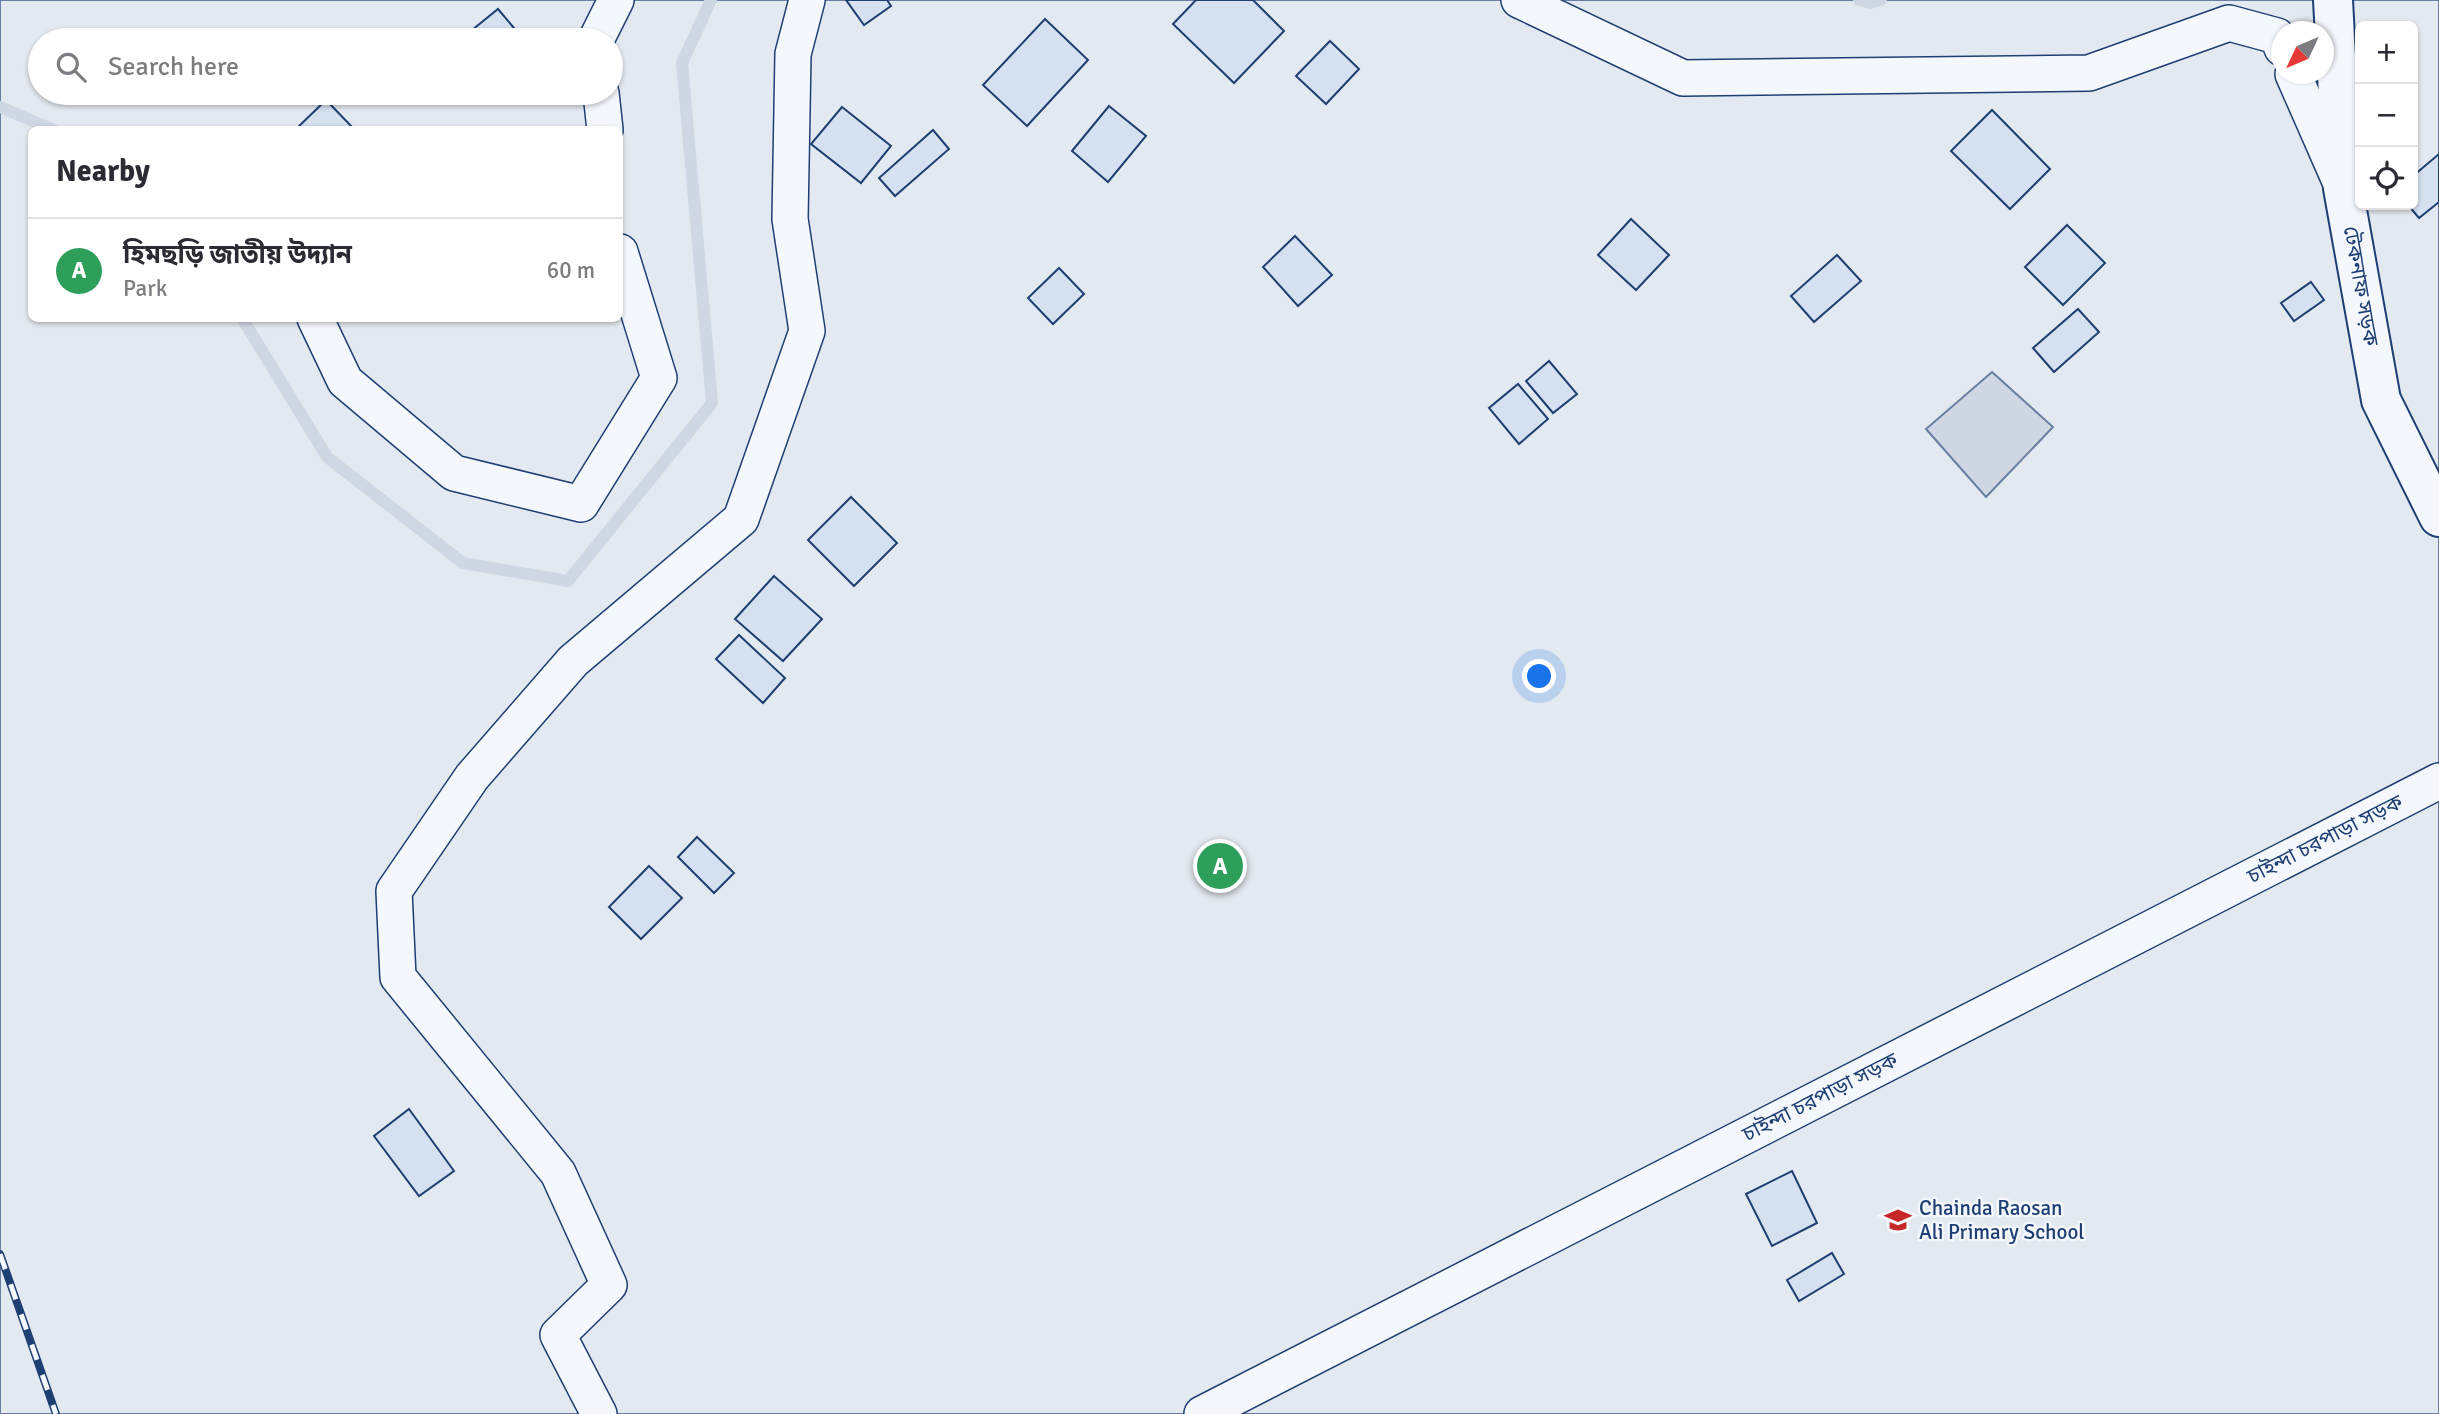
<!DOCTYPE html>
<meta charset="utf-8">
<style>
body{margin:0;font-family:Signika,"Noto Sans Bengali",sans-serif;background:#f2f2f3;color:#2b2b33}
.controls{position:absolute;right:21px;top:21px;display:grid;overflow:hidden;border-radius:10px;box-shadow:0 2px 5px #0004}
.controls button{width:63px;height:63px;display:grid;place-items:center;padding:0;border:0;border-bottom:2px solid #e1e1e2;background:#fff;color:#2b2b33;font:35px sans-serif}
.compass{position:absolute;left:2271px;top:21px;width:63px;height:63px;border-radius:50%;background:#fff;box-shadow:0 2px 5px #0004;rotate:226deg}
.you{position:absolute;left:1540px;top:677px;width:24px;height:24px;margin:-18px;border:5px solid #fff;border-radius:50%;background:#1a73e8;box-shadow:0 0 0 10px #1a73e833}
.badge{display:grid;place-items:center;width:46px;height:46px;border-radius:50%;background:#db2777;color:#fff;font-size:23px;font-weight:700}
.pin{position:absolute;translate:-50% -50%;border:4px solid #fff;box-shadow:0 2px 7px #0006}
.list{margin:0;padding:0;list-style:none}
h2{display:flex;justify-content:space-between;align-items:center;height:91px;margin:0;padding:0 28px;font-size:30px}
h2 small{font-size:23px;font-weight:400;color:#7c7c81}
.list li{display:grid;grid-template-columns:46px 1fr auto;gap:21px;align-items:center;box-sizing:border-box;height:105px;padding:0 28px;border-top:2px solid #e1e1e2}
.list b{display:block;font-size:26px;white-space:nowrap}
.list p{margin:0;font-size:23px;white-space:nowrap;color:#7c7c81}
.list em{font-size:23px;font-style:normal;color:#7c7c81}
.icon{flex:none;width:38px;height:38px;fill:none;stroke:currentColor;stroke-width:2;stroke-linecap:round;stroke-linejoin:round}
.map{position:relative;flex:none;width:2439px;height:1414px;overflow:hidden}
.search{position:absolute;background:#fff;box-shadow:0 2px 5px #0004;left:28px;top:28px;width:595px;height:77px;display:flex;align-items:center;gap:18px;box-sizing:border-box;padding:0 24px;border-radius:38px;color:#7c7c81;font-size:26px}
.panel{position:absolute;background:#fff;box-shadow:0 2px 5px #0004;left:28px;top:126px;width:595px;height:196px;border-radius:10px}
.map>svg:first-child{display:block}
.green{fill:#e3e9f0;stroke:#687fa3;stroke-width:2;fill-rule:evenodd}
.water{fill:#cfd7e4;stroke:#687fa3;stroke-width:2}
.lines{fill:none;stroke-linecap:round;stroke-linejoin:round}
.stream{stroke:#cfd7e4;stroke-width:12}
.building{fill:#d5e0f0;stroke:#1d3f73;stroke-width:2}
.minor-casing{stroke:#1d3f73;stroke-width:38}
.trunk-casing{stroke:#1d3f73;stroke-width:42}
.minor{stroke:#f4f7fb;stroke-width:35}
.trunk{stroke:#f4f7fb;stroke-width:38}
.rail-casing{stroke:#1d3f73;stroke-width:8}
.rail{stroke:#f4f7fb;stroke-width:5;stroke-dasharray:16;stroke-linecap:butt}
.labels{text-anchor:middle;stroke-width:5;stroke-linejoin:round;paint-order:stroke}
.street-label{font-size:21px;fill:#1d3f73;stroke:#f4f7fb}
.poi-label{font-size:21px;fill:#1d3f73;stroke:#f4f7fb;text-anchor:start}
</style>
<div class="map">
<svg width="2439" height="1414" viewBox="0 0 2439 1414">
<rect width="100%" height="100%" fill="#f4f7fb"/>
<!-- green -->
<path class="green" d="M0,0H2439V1414H0ZM2360,26H2413V205H2360ZM2282,32H2324V74H2282ZM40,40H611V93H40ZM32,130H620V318H32Z"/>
<!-- water -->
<polygon class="water" points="1992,372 2053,427 1986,497 1926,429"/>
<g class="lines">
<!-- stream -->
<g class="stream">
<polyline points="1859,0 1870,3 1881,0"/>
<polyline points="0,107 54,130"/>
<polyline points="242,318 327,457 463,563 568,581 712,403 682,63 711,0"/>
</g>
</g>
<!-- building -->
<g class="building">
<polygon points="846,0 887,0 891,6 864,25"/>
<polygon points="1196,0 1253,0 1284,31 1234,83 1173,24"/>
<polygon points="498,9 524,40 462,40 461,39"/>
<polygon points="1045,19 1088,60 1027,126 983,85"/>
<polygon points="1330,41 1359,69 1326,104 1296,76"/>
<polygon points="326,100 355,130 295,130"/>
<polygon points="1109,106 1146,136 1108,182 1072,151"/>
<polygon points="842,107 891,146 861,183 811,144"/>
<polygon points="1992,110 2050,169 2010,209 1951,151"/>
<polygon points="933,130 949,149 895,196 879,178"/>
<polygon points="2439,154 2439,202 2419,218 2408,205 2413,205 2413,176"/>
<polygon points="1631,219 1669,255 1636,290 1598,255"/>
<polygon points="2067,225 2105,263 2063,305 2025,267"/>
<polygon points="1295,236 1332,275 1298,306 1263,267"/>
<polygon points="1837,255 1861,281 1814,322 1791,296"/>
<polygon points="1059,268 1084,294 1053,324 1028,298"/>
<polygon points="2311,282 2324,300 2294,321 2281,303"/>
<polygon points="2078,309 2099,332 2054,372 2033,348"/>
<polygon points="1549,361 1577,394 1553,413 1526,381"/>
<polygon points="1518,384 1548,419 1519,444 1489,408"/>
<polygon points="851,497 897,543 854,586 808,540"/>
<polygon points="774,576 822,619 783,661 735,619"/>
<polygon points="739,635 785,678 763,703 716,659"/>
<polygon points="697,837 734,873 714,893 678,857"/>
<polygon points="649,866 682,898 641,939 609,907"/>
<polygon points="409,1109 454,1171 419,1196 374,1136"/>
<polygon points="1792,1171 1817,1223 1772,1246 1746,1194"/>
<polygon points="1832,1253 1844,1274 1799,1301 1787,1280"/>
</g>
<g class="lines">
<!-- minor casing -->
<g class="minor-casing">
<g id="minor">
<polyline points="1519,0 1683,78 2089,73 2229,23 2277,36 2282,48"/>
<polyline points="596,40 616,0"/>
<polyline points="2293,74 2340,181"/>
<polyline points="601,93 605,130"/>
<polyline points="315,318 345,381 454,473 581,504 659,378 620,252"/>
<polyline points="599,1414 558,1335 609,1285 558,1173 398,977 394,891 472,777 573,661 741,519 807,331 790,219 793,54 807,0"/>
<polyline points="1202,1414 2439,781"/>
</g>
</g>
<!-- trunk casing -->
<g class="trunk-casing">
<polyline id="trunk" points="2333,0 2343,188 2381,400 2439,517"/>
</g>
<!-- minor -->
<use href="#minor" class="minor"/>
<!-- trunk -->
<use href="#trunk" class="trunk"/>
<!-- rail casing -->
<g class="rail-casing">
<polyline id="rail" points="0,1254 56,1414"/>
</g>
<!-- rail -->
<use href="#rail" class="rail"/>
</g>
<!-- icons -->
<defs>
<g id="school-bare" transform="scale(2.1)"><path d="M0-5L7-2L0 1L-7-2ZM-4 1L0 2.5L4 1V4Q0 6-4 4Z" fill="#c62828" stroke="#f4f7fb" stroke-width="2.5" paint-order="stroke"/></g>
</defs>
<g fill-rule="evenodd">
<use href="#school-bare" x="1898" y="1220"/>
</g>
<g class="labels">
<!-- street labels -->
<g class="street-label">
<text transform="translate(2361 286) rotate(80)" y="7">টেকনাফ সড়ক</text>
<text transform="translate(2325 839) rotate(-27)" y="7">চাইন্দা চরপাড়া সড়ক</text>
<text transform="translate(1820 1097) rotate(-27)" y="7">চাইন্দা চরপাড়া সড়ক</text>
</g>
<!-- poi labels -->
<g class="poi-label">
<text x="1919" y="1215">Chainda Raosan<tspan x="1919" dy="24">Ali Primary School</tspan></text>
</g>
</g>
</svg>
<div class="controls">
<button>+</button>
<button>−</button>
<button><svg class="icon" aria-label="locate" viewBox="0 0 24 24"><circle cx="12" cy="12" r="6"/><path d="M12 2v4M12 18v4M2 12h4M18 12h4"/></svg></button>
</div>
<svg class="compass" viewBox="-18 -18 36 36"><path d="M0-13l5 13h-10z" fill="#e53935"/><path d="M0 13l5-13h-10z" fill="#7c7c81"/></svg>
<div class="you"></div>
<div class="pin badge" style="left:1220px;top:866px;background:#2e9e5b">A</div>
<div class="search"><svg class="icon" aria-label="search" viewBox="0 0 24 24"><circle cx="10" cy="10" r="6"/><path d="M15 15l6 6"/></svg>Search here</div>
<section class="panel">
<h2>Nearby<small></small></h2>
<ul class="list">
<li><span class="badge" style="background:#2e9e5b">A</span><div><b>হিমছড়ি জাতীয় উদ্যান</b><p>Park</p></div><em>60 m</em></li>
</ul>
</section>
</div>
